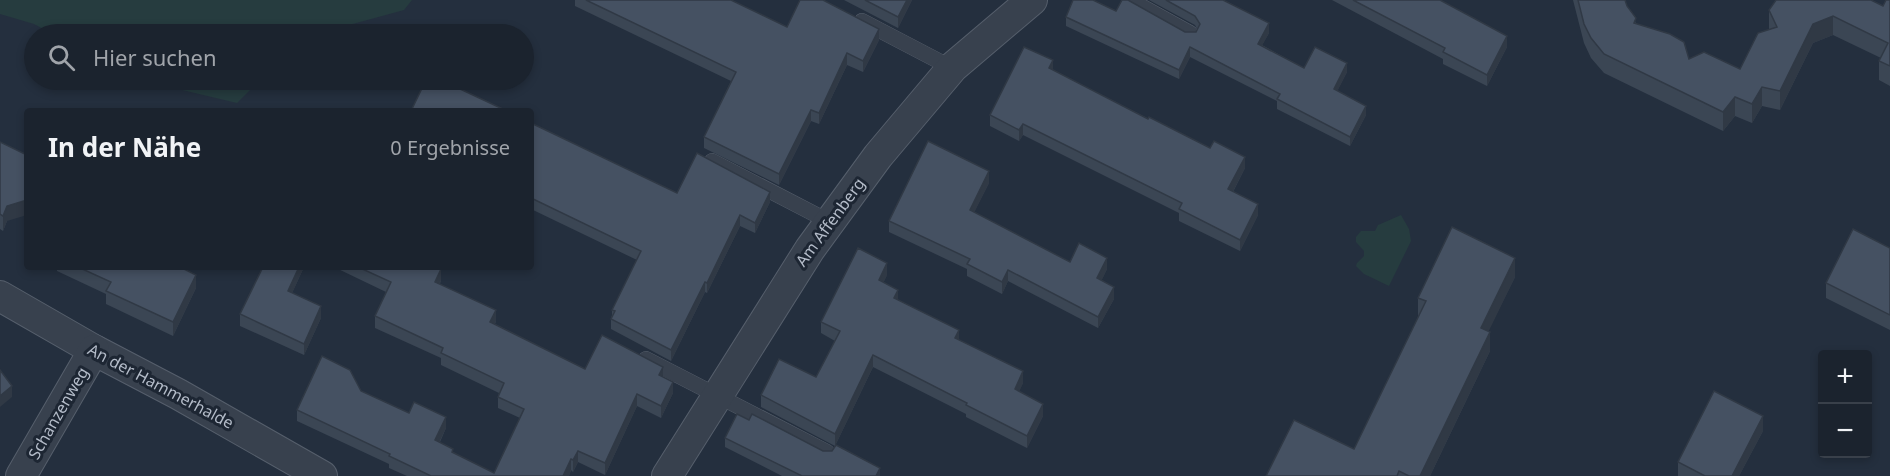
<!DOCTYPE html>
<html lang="de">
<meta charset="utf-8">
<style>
body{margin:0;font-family:"Noto Sans",sans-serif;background:#282f3a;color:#f1f3f6}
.controls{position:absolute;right:18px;bottom:18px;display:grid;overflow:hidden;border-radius:6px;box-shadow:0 3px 9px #0003}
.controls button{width:54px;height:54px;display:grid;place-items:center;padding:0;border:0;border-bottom:2px solid #39404a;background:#1b232e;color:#f1f3f6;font:30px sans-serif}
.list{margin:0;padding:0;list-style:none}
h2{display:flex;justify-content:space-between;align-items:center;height:78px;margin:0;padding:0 24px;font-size:26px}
h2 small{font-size:20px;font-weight:400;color:#a0a4aa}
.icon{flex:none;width:33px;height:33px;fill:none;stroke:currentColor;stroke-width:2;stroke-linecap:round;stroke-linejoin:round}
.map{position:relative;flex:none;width:1890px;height:476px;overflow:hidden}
.search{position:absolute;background:#1b232e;box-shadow:0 3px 9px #0003;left:24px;top:24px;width:510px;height:66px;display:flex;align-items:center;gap:15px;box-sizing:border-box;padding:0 21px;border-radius:33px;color:#a0a4aa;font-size:22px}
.panel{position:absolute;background:#1b232e;box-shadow:0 3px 9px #0003;left:24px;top:108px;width:510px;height:162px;border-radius:6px}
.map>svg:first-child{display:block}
.green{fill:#263c3f}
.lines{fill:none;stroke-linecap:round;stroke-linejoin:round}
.lane-casing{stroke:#565f6c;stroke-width:16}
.street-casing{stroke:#565f6c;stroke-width:32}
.lane{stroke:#38414e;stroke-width:15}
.street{stroke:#38414e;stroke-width:30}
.wall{fill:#3b4654}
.shaded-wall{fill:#303945}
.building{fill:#455162;stroke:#303945;stroke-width:1.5}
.labels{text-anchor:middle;stroke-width:6;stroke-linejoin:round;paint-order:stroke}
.street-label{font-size:16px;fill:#b4bcc9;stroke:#1d2633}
</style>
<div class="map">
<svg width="1890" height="476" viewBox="0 0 1890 476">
<rect width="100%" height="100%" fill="#242f3e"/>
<!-- green -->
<g class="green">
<polygon points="0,0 412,0 404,10 316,34 53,34 34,24 0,14"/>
<polygon points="140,80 260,80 237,103"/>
<polygon points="1401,215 1409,229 1411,241 1389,286 1364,274 1356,266 1357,263 1364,256 1364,251 1356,242 1356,237 1361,231 1375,231 1378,225"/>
</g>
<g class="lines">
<!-- lane casing -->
<g class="lane-casing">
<g id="lane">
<polyline points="1130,0 1190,33"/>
<polyline points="862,21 952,68"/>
<polyline points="712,161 830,222"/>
<polyline points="646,359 827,452"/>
</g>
</g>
<!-- street casing -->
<g class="street-casing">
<g id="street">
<polyline points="0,296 94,350 178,394 322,476"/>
<polyline points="21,476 94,350"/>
<polyline points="667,476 810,249 878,156 953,67 1032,0"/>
</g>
</g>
<!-- lane -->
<use href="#lane" class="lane"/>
<!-- street -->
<use href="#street" class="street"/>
</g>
<!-- wall -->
<g class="wall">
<polygon points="575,0 731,0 787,27 879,40 863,72 847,65 819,124 811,121 779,185 704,148 704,137 731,81 575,6"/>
<polygon points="844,0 912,0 898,28"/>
<polygon points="1149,0 1223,0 1269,33 1262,45 1304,68 1347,72 1337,91 1366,115 1350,146 1277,109 1277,101 1190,57 1179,79 1066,26 1066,17 1116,11 1185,32 1196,32 1197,29 1195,25"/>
<polygon points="1332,0 1440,0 1507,47 1487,86 1443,64 1443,59"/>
<polygon points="1573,0 1625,0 1627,6 1636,23 1689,59 1740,69 1769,30 1769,10 1883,6 1890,0 1890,86 1879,80 1879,61 1881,58 1833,35 1813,43 1780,110 1762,106 1752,123 1735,116 1723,131 1604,73 1591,58 1584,43"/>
<polygon points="1053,70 1245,168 1233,192 1258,215 1240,251 1179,221 1179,213 1023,135 1019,141 990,126 990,115"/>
<polygon points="531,123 677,193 770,202 755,233 740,226 707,293 705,292 671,361 611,329 611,319 612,315 612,310 637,260 531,209"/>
<polygon points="0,142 7,221 3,231 0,229"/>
<polygon points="989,183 974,212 1070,262 1107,269 1101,281 1114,299 1098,328 1008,281 1002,294 967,276 967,269 889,232 889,221"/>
<polygon points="1890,248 1890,330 1826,298 1826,283"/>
<polygon points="57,267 180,267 196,288 173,336 106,304 106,294 57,271"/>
<polygon points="263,267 304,267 292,293 321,318 304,355 240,326 240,314"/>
<polygon points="334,267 437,267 441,280 440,284 496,321 495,324 585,369 663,377 673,393 661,418 637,406 605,475 578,462 573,472 571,470 569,476 407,476 389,468 389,464 297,421 297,410 361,391 409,413 446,428 440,442 453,453 494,473 520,418 498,408 498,397 499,393 441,365 441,358 375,328 375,316 386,292"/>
<polygon points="887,275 883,283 898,300 1023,383 1019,391 1043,416 1027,448 966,417 966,414 873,367 835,446 761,407 761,395 816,377 835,341 821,333 821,322"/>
<polygon points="1515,277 1488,331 1490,351 1430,476 1266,476 1354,449 1418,317 1418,298"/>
<polygon points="749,420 823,451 880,476 782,476 725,447 725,438"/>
<polygon points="1763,431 1739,476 1678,476 1678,462"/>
</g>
<!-- shaded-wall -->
<g class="shaded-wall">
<polygon points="907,0 912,0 898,28 898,17"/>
<polygon points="1833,16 1833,35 1813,43 1780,110 1780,91 1813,24"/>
<polygon points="1269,23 1269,33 1258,53 1258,44"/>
<polygon points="879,29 879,40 863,72 863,61"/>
<polygon points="1507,36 1507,47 1487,86 1487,75"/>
<polygon points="1190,47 1190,57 1179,79 1179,70"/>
<polygon points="847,53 847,65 819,124 819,113"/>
<polygon points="1053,60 1053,72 1049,68"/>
<polygon points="1347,63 1347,72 1334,98 1334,89"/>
<polygon points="1762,87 1762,106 1752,123 1752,104"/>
<polygon points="1735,97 1735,116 1723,131 1723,112"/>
<polygon points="1366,106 1366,115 1350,146 1350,137"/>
<polygon points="811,110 811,121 779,185 779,174"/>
<polygon points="1023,124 1023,135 1019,141 1019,130"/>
<polygon points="1245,157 1245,168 1228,201 1228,189"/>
<polygon points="989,171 989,183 970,221 970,210"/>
<polygon points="770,192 770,202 755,233 755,223"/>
<polygon points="27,200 27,215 7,221 3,231 3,216 7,206"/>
<polygon points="1258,204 1258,215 1240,251 1240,240"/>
<polygon points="740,215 740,226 707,293 707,283"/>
<polygon points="1107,258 1107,269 1097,290 1097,278"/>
<polygon points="1515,258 1515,277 1481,347 1481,328"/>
<polygon points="887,263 887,275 879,292 879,280"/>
<polygon points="299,267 304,267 288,302 288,291"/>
<polygon points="441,269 441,280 435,293 435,282"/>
<polygon points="1008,270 1008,281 1002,294 1002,282"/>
<polygon points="196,275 196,288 173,336 173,322"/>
<polygon points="705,282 705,292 671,361 671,350"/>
<polygon points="1114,287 1114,299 1098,328 1098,317"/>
<polygon points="898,290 898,302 894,298"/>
<polygon points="321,306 321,318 304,355 304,344"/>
<polygon points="496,310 496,321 490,333 490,322"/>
<polygon points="959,330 959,342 955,338"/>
<polygon points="1490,332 1490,351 1430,476 1420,476"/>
<polygon points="873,355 873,367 835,446 835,434"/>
<polygon points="663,367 663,378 659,375"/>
<polygon points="1023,371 1023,383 1015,401 1015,389"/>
<polygon points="673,382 673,393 661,418 661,406"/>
<polygon points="12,386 12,397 0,407 0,396"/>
<polygon points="637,394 637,406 605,475 605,463"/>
<polygon points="1043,404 1043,416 1027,448 1027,436"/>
<polygon points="1763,416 1763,431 1739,476 1732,476"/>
<polygon points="446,417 446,428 435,451 435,440"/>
<polygon points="578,451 578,462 573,472 573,460"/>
<polygon points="571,459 571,470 569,476 563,476"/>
<polygon points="880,468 880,476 876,476"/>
</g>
<!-- building -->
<g class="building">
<polygon points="586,0 731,0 787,27 800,0 823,0 879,29 863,61 847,53 819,113 811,110 779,174 704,137 736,72"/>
<polygon points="865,0 907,0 898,17"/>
<polygon points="1073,0 1093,0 1116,11 1122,0 1128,0 1185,32 1196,32 1200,24 1195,16 1166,0 1223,0 1269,23 1258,44 1304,68 1315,47 1347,63 1334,89 1366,106 1350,137 1277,99 1280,94 1190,47 1179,70 1066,17"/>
<polygon points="1353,0 1440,0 1507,36 1487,75 1443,52 1445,48"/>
<polygon points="1578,0 1625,0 1627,6 1636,18 1634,23 1670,34 1684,42 1689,59 1704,52 1740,69 1758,33 1777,27 1769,10 1776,0 1871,0 1883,6 1886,0 1890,0 1890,66 1879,61 1888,43 1833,16 1813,24 1780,91 1762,87 1752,104 1735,97 1723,112 1604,54 1591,38 1584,24"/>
<polygon points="1024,47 1053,60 1049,68 1148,119 1149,117 1210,148 1214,141 1245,157 1228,189 1258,204 1240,240 1179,209 1182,203 1023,124 1019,130 990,115"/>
<polygon points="426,80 441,80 507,111 411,111"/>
<polygon points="531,123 677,193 697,153 770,192 755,223 740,215 707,283 705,282 671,350 611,319 615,311 612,310 641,251 531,198"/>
<polygon points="928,141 989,171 970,210 1070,262 1079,243 1107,258 1097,278 1114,287 1098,317 1008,270 1002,282 967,264 970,259 889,221"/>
<polygon points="0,142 27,155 27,200 7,206 3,216 0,214"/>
<polygon points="1452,227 1515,258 1481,328 1490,332 1420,476 1409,476 1399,471 1397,476 1266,476 1294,420 1354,449 1426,301 1418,298"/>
<polygon points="1853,229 1890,248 1890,315 1826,283"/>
<polygon points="858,248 887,263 879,280 898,290 894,298 959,330 955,338 1023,371 1015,389 1043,404 1027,436 966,405 967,403 873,355 835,434 761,395 779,359 816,377 840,331 821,322"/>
<polygon points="78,267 180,267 196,275 173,322 106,291 111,282"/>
<polygon points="263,267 299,267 288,291 321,306 304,344 240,314"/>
<polygon points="358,267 437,267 441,269 435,282 496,310 490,322 585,369 602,335 663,367 659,375 673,382 661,406 637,394 605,463 578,451 573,460 571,459 563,476 431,476 389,456 390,454 297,410 322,356 350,370 361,391 409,413 414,402 446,417 435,440 453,449 452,452 494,473 524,409 498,397 504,383 441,353 443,348 375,316 391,282"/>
<polygon points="0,370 12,386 0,396"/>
<polygon points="1714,391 1763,416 1732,476 1705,476 1678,462"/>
<polygon points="737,414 749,420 752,414 823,451 832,451 836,445 880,468 876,476 802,476 725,438"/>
</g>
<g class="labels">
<!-- street labels -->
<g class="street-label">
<text transform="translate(830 222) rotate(-54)" y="6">Am Affenberg</text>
<text transform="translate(161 386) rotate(28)" y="6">An der Hammerhalde</text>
<text transform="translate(58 413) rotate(-60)" y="6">Schanzenweg</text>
</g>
</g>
</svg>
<div class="controls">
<button>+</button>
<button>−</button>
</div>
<div class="search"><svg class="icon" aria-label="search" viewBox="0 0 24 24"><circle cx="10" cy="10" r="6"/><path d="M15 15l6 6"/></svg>Hier suchen</div>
<section class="panel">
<h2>In der Nähe<small>0 Ergebnisse</small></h2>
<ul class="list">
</ul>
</section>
</div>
